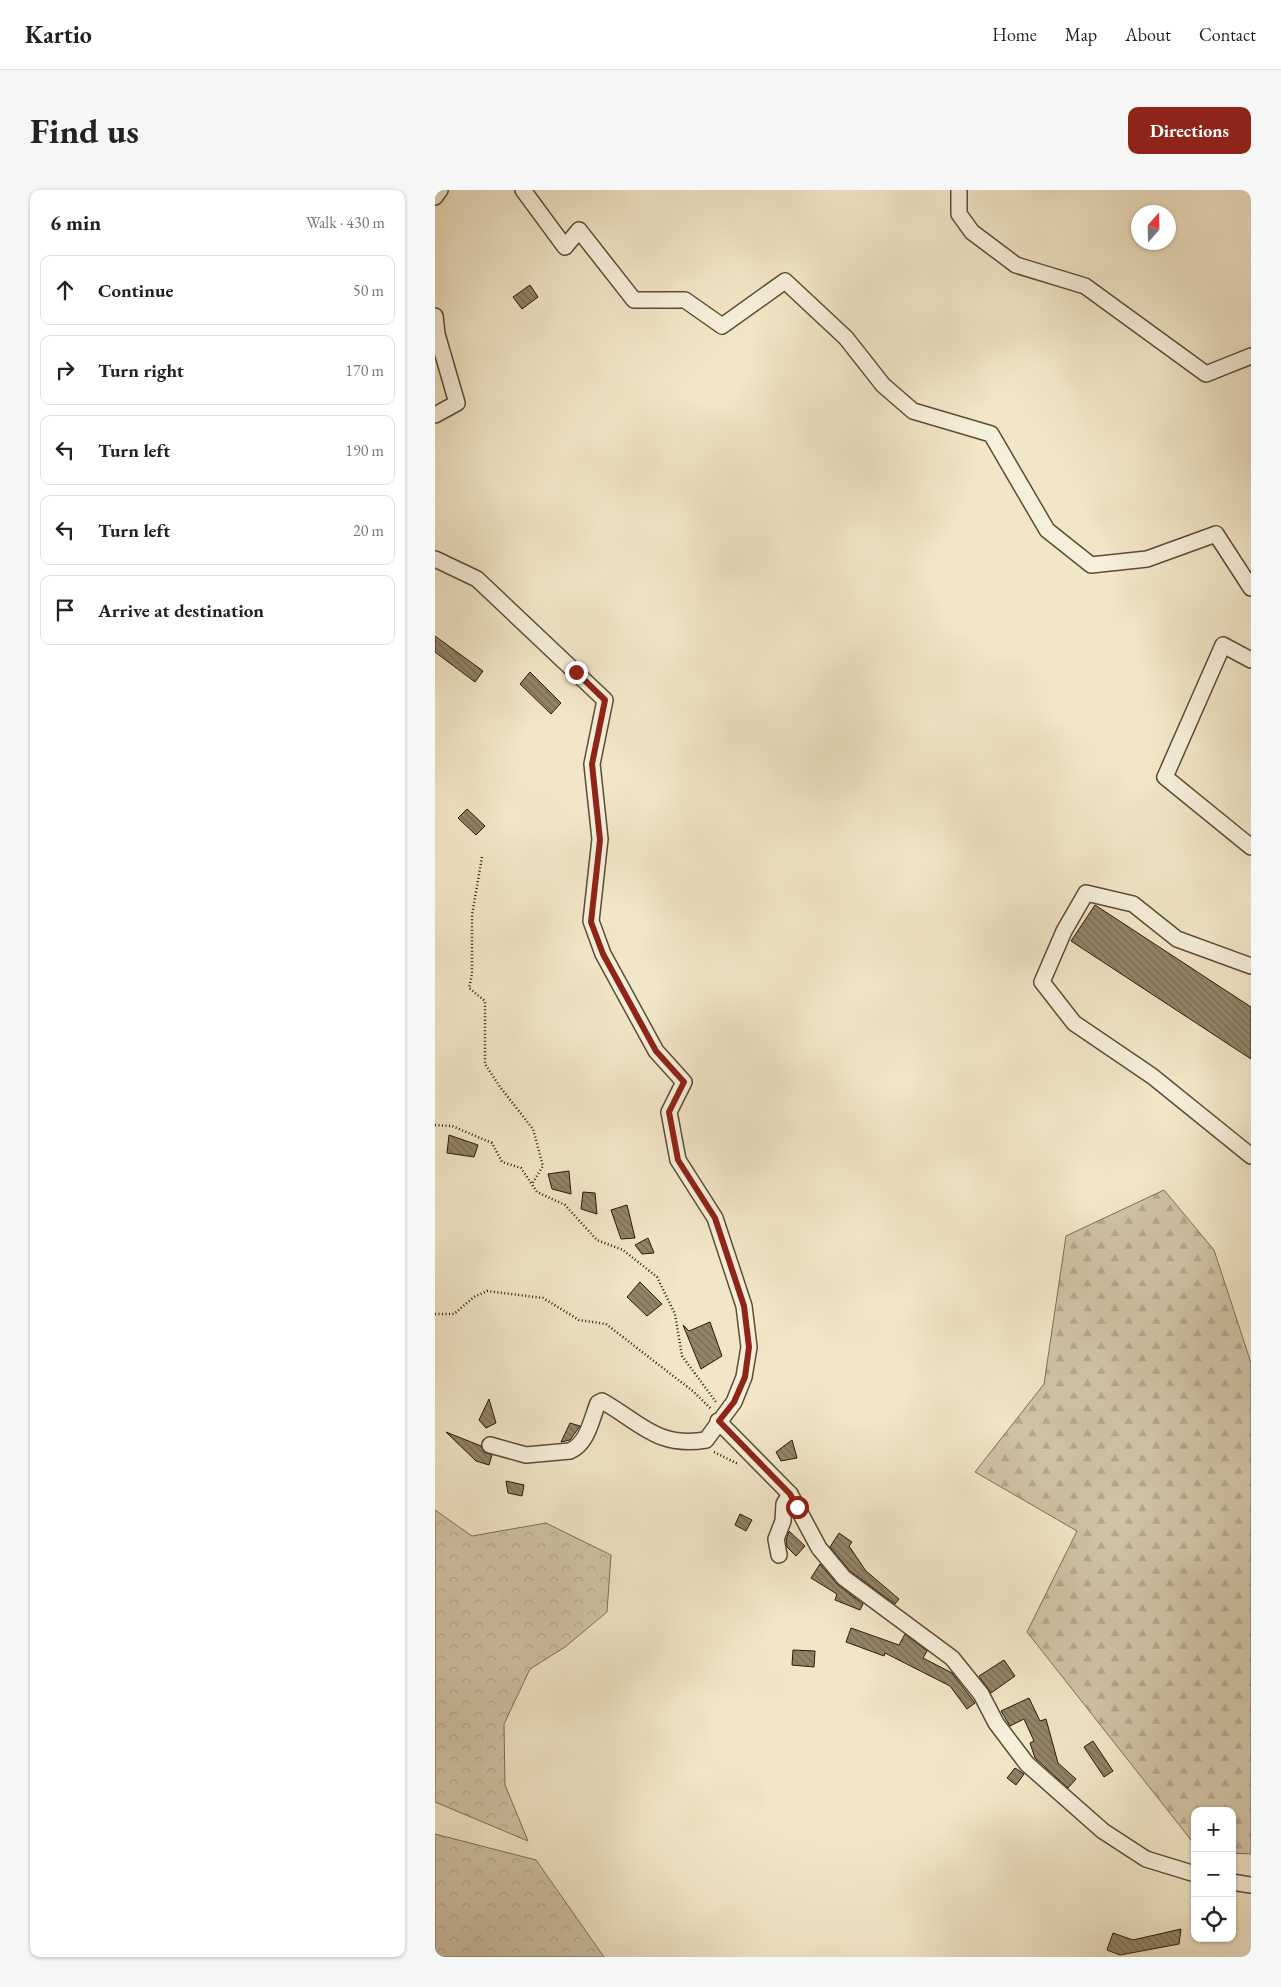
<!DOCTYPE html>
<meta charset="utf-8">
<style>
body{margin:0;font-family:"EB Garamond",serif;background:#f6f6f6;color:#222}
.controls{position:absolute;right:15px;bottom:15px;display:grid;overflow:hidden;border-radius:10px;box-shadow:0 1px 4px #0004}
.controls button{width:45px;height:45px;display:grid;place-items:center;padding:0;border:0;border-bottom:1px solid #e0e0e0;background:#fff;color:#222;font:25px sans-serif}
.compass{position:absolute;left:696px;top:15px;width:45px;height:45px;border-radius:50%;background:#fff;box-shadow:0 1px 4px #0004;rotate:20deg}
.stop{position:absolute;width:15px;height:15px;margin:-11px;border:4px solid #8f2418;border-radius:50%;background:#fff}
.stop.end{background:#8f2418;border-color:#fff;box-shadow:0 1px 5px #0008}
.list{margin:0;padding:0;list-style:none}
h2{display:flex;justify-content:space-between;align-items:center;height:65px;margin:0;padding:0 20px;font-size:21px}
h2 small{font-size:16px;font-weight:400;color:#767676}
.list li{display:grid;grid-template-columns:32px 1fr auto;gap:15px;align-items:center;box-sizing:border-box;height:70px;margin:0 10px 10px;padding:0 10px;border:1px solid #e0e0e0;border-radius:10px}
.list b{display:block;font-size:19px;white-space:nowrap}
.list em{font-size:16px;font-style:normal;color:#767676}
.icon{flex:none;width:28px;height:28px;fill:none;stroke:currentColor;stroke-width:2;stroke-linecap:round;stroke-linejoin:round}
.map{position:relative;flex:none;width:816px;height:1767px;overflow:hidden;border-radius:10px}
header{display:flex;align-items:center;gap:30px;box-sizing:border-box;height:70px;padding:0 25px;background:#fff;border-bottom:1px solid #e0e0e0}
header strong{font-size:24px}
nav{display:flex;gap:28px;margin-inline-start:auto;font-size:18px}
.intro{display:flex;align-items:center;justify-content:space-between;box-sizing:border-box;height:120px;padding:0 30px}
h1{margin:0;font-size:35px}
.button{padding:12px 22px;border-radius:10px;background:#8f2418;color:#fff;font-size:18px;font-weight:700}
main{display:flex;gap:30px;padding:0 30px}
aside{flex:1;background:#fff;border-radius:10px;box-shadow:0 1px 4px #0004}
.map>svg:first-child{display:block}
.forest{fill:url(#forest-firs);stroke:#7e6e54}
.park{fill:url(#park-crowns);stroke:#7e6e54}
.building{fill:url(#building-back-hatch);stroke:#2c1903}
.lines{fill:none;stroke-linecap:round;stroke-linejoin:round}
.minor-casing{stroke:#5d4c34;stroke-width:18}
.path{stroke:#2c1903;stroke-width:2.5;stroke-dasharray:1 2.5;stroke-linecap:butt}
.minor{stroke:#f6efdb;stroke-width:15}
.route{stroke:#8f2418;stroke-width:6}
</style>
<header>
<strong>Kartio</strong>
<nav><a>Home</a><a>Map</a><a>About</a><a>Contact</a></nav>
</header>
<div class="intro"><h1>Find us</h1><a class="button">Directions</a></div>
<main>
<aside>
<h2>6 min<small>Walk · 430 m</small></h2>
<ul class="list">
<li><svg class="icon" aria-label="ahead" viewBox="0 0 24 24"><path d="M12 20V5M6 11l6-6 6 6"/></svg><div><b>Continue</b></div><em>50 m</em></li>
<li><svg class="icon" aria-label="right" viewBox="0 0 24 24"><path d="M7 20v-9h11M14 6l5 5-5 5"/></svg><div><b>Turn right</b></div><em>170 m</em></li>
<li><svg class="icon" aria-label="left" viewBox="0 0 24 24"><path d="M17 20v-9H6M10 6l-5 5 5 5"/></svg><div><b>Turn left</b></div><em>190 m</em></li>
<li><svg class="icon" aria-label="left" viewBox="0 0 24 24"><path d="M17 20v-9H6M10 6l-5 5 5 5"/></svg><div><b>Turn left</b></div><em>20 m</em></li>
<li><svg class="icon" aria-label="arrive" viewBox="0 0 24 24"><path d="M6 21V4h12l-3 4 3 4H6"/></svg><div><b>Arrive at destination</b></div></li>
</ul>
</aside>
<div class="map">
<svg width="816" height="1767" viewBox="0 0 816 1767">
<defs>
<pattern id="forest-firs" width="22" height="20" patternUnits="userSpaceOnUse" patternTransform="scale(1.25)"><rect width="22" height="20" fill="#d0c3a6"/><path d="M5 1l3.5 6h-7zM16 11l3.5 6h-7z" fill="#b3a78d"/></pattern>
<pattern id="park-crowns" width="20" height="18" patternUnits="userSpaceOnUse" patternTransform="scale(1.25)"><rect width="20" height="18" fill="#d0c3a6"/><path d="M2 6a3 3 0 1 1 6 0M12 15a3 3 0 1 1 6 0" fill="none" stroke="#b3a78d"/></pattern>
<pattern id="building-back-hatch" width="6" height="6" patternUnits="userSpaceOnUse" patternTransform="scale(1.25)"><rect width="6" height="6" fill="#928469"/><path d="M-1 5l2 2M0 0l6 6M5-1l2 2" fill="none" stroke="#776b54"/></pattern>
</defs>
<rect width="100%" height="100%" fill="#f1e6c7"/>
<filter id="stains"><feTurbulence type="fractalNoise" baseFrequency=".004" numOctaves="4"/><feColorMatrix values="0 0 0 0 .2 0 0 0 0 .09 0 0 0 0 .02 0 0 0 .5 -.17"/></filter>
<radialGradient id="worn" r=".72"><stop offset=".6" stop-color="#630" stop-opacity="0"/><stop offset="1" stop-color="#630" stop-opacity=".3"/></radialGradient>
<!-- forest -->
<polygon class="forest" points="729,1000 779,1060 816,1173 816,1664 797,1663 797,1621 760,1621 760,1655 592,1442 642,1341 540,1282 609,1194 631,1046"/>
<!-- park -->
<g class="park">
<polygon points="0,1320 37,1346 111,1333 176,1365 172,1422 130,1457 95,1479 69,1534 70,1595 93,1651 0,1612"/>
<polygon points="0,1644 101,1670 169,1767 0,1767"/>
</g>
<!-- building -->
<g class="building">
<polygon points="95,95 103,107 87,119 78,107"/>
<polygon points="0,446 48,481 40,492 0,462"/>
<polygon points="95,482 126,513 116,524 85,494"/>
<polygon points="32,619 50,636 41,645 23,628"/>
<polygon points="660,715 816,817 816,869 636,751"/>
<polygon points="14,945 43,955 39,967 12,963"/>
<polygon points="134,981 136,1004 117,999 113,984"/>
<polygon points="148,1002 160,1003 162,1024 146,1019"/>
<polygon points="192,1015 200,1048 186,1049 176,1020"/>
<polygon points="213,1048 219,1063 207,1064 200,1055"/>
<polygon points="205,1092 227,1114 212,1126 192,1107"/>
<polygon points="275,1132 287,1166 266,1179 248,1135 254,1141"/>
<polygon points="54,1209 61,1233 51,1238 44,1230"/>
<polygon points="135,1233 145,1236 135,1250 126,1252"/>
<polygon points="11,1242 46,1256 49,1262 57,1265 54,1275 41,1271"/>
<polygon points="357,1250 362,1268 346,1271 341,1262"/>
<polygon points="71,1291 89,1295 87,1306 73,1303"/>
<polygon points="305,1324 317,1330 311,1341 300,1335"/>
<polygon points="354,1341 370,1356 361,1366 352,1357 351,1350"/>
<polygon points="404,1343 417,1352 414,1356 431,1381 464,1409 460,1414 415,1381 395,1357"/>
<polygon points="385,1374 403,1395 428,1414 425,1420 400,1410 402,1404 376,1388"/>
<polygon points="416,1438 464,1455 470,1444 492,1461 488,1468 517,1483 540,1513 532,1519 515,1496 450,1463 449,1466 411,1452"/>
<polygon points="358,1460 380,1461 379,1477 357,1475"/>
<polygon points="569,1470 580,1486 556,1503 544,1486"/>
<polygon points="594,1508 605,1531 611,1529 623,1573 641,1589 633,1598 600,1568 595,1553 599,1551 589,1529 575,1536 566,1521"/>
<polygon points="658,1551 678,1581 669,1587 649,1557"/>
<polygon points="580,1578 589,1584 581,1595 572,1588"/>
<polygon points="746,1739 744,1754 685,1765 672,1760 678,1743 698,1750"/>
</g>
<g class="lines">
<!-- minor casing -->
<g class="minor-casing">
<g id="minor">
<polyline points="88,0 130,57 144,40 199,110 250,110 287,136 350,91 411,148 448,195 478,221 556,244 612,340 656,375 712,369 781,344 816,398"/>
<polyline points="524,0 524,24 537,42 581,75 650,96 771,184 816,166"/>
<polyline points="0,7 5,0"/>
<polyline points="0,126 2,144 22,213 0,225"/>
<path d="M0,369L42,389L170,510L157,574L165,649L156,731L168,764L221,861L249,892L234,922L243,970L280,1028L309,1116L314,1157L309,1187L299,1212L271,1250C222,1258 206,1233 167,1211L163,1213C156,1230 153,1253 135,1261L91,1265L55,1255"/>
<polyline points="816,470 788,455 730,587 816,657"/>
<polyline points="816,776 742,749 698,714 651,703 629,741 607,792 639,833 717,886 816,966"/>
<polyline points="283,1231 355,1304 384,1358 409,1388 517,1468 546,1504 561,1533 592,1574 668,1641 711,1669 760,1684"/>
<polyline points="344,1365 341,1349 348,1331 349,1314 355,1304"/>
<polyline points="797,1692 816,1695"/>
</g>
</g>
<!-- path -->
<g class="path">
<polyline points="47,667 37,725 37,784 34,798 50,811 50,874 65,897 98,939 108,976 97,994"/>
<polyline points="0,935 17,936 57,953 67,972 86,978 102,1002 130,1015 162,1050 188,1060 222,1087 240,1124 247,1166 281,1212"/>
<polyline points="0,1124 19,1124 39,1107 52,1101 108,1108 144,1130 171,1134 259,1202 276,1219"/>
<polyline points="279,1262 303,1274"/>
</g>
<!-- minor -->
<use href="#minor" class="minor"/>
</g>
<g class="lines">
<!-- route -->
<polyline class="route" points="141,482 170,510 157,574 165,650 156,732 168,764 221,861 249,892 234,922 243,970 280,1028 309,1116 314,1157 310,1187 299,1212 284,1231 355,1304 362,1317"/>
</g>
<rect width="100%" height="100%" filter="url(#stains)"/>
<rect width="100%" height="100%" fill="url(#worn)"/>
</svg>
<div class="controls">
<button>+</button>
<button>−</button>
<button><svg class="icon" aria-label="locate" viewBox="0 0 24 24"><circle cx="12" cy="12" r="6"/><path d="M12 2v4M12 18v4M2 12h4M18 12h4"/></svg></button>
</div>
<svg class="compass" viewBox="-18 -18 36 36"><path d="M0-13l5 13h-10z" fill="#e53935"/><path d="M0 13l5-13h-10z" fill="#767676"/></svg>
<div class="stop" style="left:362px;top:1317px"></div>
<div class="stop end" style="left:141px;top:482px"></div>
</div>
</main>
